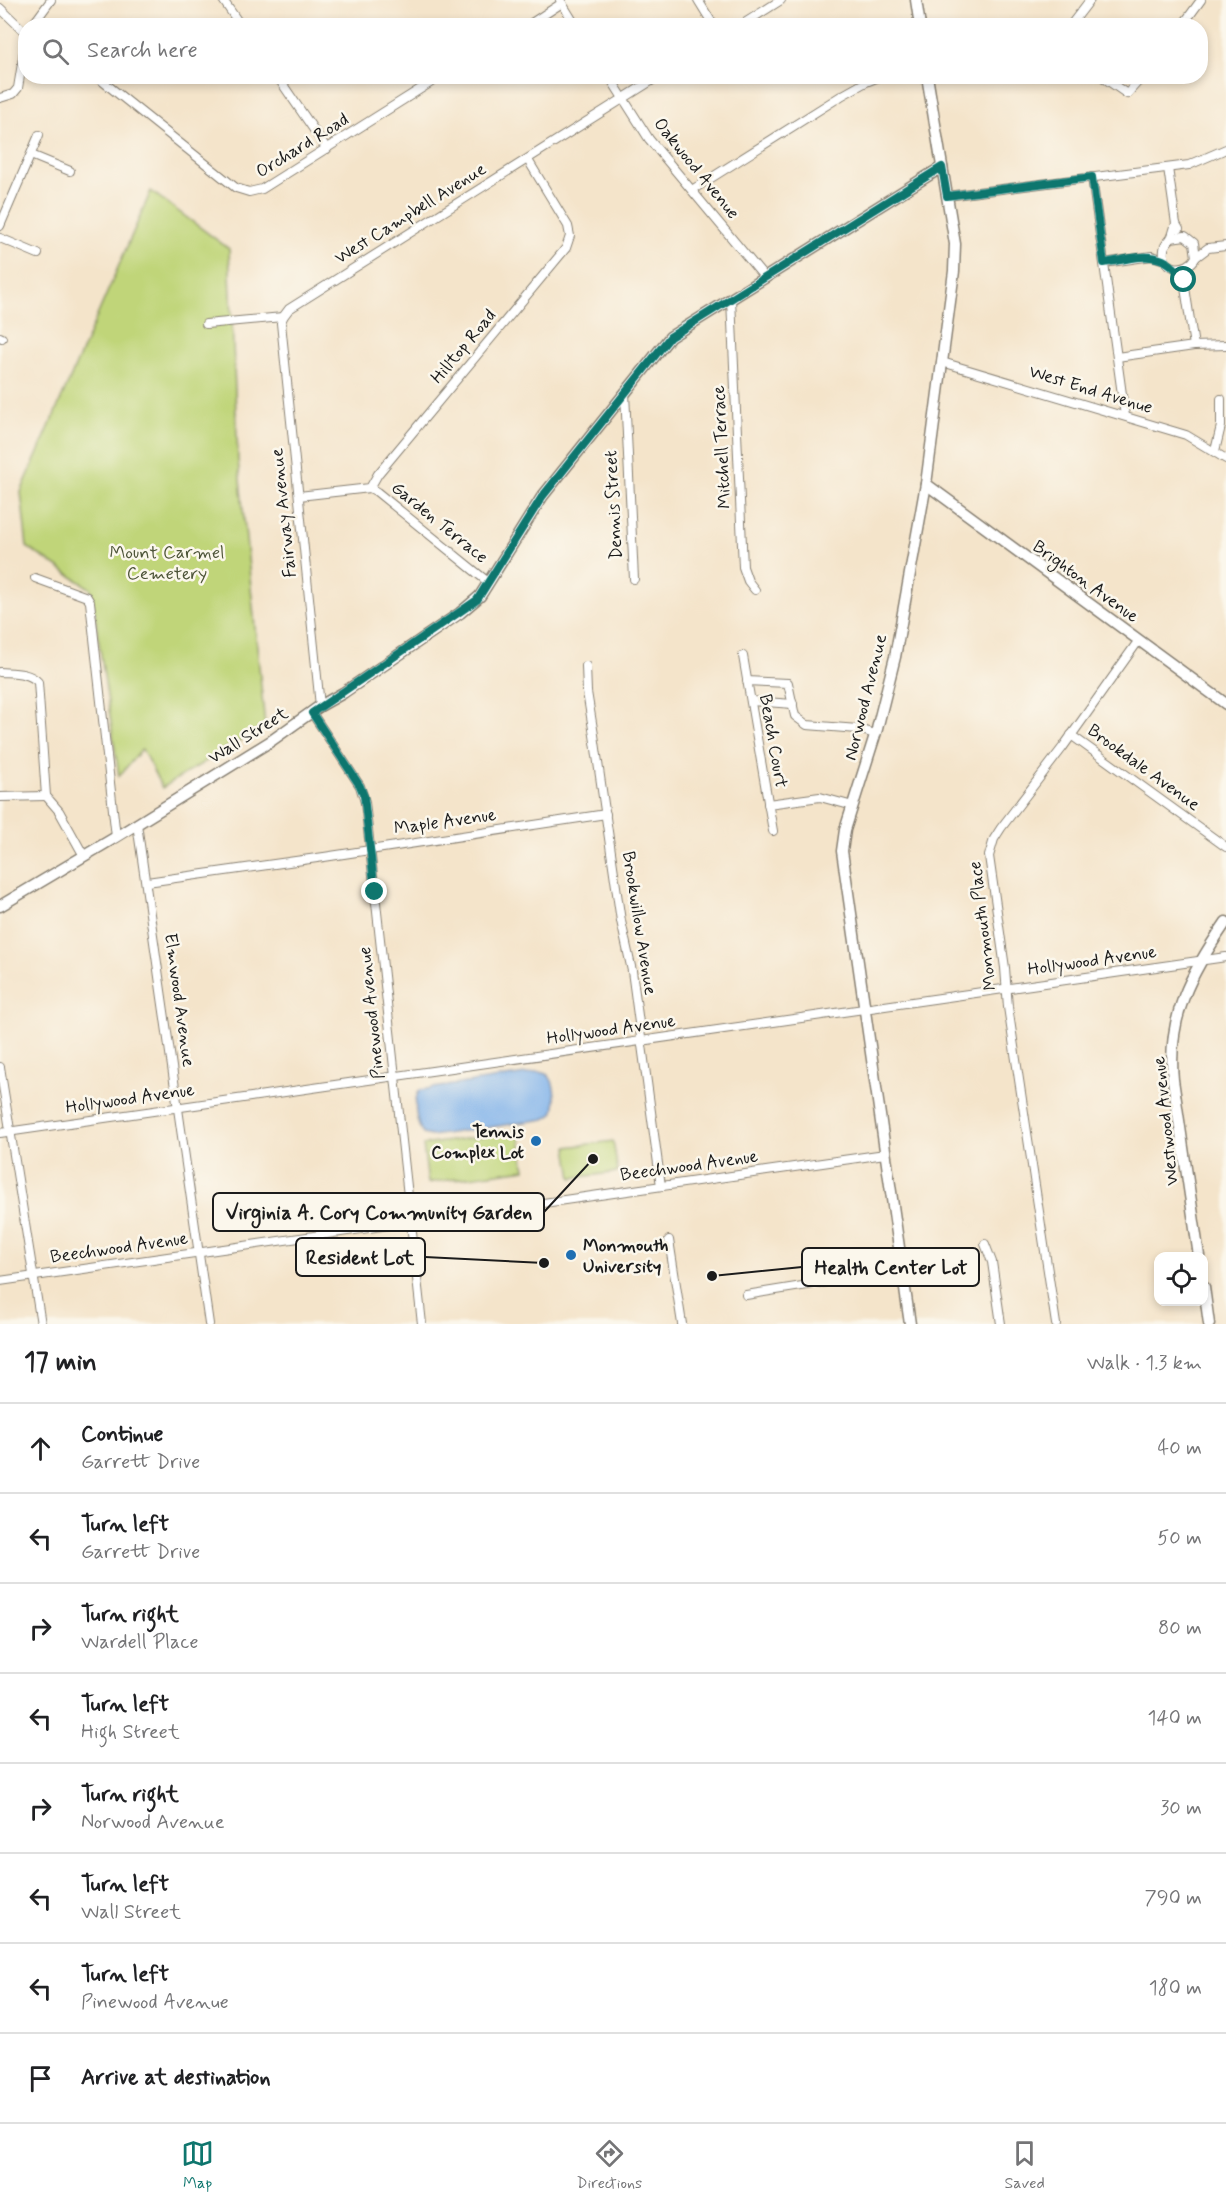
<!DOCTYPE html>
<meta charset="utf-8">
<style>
body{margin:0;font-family:Mynerve,sans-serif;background:#f2f2f2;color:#202124}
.controls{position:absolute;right:18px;bottom:18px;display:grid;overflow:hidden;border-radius:12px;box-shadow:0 3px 9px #0003}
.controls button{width:54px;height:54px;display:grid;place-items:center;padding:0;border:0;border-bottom:2px solid #e0e0e0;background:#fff;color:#202124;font:30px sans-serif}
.stop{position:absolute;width:18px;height:18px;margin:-14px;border:4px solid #0f766e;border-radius:50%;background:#fff}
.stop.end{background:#0f766e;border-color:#fff;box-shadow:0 2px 6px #0008}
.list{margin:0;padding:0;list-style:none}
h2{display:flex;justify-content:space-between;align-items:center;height:78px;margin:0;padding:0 24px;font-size:26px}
h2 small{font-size:20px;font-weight:400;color:#757577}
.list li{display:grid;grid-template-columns:39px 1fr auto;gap:18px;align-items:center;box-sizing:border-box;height:90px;padding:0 24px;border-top:2px solid #e0e0e0}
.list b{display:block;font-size:22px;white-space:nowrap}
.list p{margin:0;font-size:20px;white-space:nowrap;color:#757577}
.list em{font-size:20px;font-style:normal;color:#757577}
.icon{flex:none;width:33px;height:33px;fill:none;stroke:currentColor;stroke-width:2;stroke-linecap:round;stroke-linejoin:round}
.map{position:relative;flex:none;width:1226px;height:1324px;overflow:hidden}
.search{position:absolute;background:#fff;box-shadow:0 3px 9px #0003;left:18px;right:18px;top:18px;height:66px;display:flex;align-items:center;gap:15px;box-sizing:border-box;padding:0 21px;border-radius:24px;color:#757577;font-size:22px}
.sheet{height:798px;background:#fff}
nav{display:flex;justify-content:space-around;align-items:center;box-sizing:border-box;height:84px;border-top:2px solid #e0e0e0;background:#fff;font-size:16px;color:#757577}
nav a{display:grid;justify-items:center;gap:3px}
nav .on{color:#0f766e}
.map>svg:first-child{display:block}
.green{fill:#c0d579;stroke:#6e784a;stroke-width:1.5}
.water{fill:#7db0ea;stroke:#4c6683;stroke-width:1.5}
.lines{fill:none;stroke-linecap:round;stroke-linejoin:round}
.minor-casing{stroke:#888073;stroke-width:10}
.tertiary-casing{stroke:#888073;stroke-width:13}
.minor{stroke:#fff;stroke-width:8}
.tertiary{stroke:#fff;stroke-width:10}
.route{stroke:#0f766e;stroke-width:8}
.poi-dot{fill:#1f6fb2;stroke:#fbf7ec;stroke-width:2}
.labels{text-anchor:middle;stroke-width:5;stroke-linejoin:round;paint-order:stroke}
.street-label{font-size:18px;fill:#1c1c1c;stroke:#fbf7ec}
.park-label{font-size:18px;fill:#4d5438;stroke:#fbf7ec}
.poi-label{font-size:18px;font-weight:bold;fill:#1c1c1c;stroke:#fbf7ec;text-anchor:end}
.leader{fill:none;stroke:#1c1c1c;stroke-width:2}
.callout-dot{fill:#1c1c1c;stroke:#fbf7ec;stroke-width:2}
.callout{fill:#fbf7ec;stroke:#1c1c1c;stroke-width:2}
.callout-label{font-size:20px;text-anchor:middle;font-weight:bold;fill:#1c1c1c}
</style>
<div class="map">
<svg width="1226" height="1324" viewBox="0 0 1226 1324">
<rect width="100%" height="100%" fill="#fbf7ec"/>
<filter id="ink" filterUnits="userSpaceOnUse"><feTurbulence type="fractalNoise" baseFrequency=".0167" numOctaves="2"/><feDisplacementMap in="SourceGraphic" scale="12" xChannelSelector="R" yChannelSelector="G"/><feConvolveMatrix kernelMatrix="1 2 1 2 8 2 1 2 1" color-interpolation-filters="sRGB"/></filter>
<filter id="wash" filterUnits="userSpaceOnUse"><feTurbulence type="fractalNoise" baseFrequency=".008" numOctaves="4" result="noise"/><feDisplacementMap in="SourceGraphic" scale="24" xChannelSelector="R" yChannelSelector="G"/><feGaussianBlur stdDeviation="1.35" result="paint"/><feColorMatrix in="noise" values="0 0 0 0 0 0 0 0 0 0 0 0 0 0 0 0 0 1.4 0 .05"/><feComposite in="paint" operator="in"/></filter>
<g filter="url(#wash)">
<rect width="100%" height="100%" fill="#f4e4ca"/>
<!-- green -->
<g class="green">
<polygon points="151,191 229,249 238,460 265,725 162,788 142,749 119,776 91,589 27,547 21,492"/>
<polygon points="519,1131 525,1169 428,1183 423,1145"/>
<polygon points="613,1141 618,1172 572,1178 567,1147"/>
</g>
<!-- water -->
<path class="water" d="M539,1072C544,1073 549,1074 551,1079C555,1086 557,1107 553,1113C551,1116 548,1117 545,1119L431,1136L423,1134C416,1123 412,1100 420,1090Z"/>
</g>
<g filter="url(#ink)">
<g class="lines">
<!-- minor casing -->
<g class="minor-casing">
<g id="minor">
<polyline points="223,0 241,26"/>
<polyline points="560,0 576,26"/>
<polyline points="698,0 714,26"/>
<polyline points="0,8 26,33"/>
<polyline points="32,26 51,0"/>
<polyline points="527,26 562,3"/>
<polyline points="740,26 781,0"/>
<polyline points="1070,26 1090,0"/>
<polyline points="1182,26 1201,0"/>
<polyline points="96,76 236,188 249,192 262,189 441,76"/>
<polyline points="277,76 327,149"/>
<polyline points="609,76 649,139 764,277"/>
<polyline points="1101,76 1127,94 1143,76"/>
<polyline points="0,98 13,94 18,88 26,39"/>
<polyline points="31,155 70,171"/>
<polyline points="1168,168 1176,224 1179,229"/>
<polyline points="1092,177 1125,416"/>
<polyline points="692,190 841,96 866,82 881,76"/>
<polyline points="947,196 1189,165 1226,149"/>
<polyline points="0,226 39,135"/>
<polyline points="0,238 38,254"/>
<path d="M1171,238L1185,236L1194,243L1196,257C1188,273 1161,271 1164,250C1164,244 1168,243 1171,238C1173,235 1174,228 1176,224"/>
<polyline points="1196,257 1208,248 1226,246"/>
<polyline points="1104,263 1152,256 1165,260"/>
<polyline points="1176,268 1184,281 1194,346"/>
<polyline points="731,299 743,567 748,581 755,590"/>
<polyline points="283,317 281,323 320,706"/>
<polyline points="206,324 283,317 289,309 659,76"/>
<polyline points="0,337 2,338"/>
<polyline points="1117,357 1194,346 1226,345"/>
<polyline points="942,362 1186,435 1226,459"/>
<polyline points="625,393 634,579"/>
<polyline points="1215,451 1221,426 1221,399"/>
<polyline points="370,488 377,492 488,582"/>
<polyline points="299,496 370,488 378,474 566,248 570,236 568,226 528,160"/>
<polyline points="35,578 87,597 90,602 116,837"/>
<polyline points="743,656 773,831"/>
<polyline points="586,666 587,692 594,735 621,921 632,971 661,1186"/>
<path d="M0,672C13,673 29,672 38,682L46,796L59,811L84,856"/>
<polyline points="747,681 788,683 795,716 807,725 858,729 875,734"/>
<polyline points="751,701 793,704"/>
<polyline points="312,713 360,786 365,802 422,1324"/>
<polyline points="1071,735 1226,847"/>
<polyline points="0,797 46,796"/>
<polyline points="768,804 820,797 853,806"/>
<polyline points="137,824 209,1324"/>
<polyline points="147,882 324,857 606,814"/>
<polyline points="0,1067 41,1324"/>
<polyline points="0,1133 1226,957"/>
<polyline points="669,1240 682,1324"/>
<polyline points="985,1244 992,1262 1001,1324"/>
<polyline points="0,1281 885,1154"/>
<polyline points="746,1295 902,1270"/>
<polyline points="1056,1324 1008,1007 1005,968 989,856 994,839 1001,828 1063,747 1139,640"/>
</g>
</g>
<!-- tertiary casing -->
<g class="tertiary-casing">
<g id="tertiary">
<polyline points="916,0 920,26"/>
<polyline points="926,484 1226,704"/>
<polyline points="0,906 116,837 271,741 320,706 343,693 460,613 480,596 542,497 670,337 942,167"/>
<path d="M1199,1256L1173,1080C1167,1016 1191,973 1226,922"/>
<polyline points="1204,1287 1209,1324"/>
<polyline points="910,1324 842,851 845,830 877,729 895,657 926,484 954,271 955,244 927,76"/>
</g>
</g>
<!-- minor -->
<use href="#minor" class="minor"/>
<!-- tertiary -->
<use href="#tertiary" class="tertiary"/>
</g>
</g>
<g class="lines" filter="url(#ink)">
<!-- route -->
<path class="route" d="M375,892L364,796L360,786L312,713L477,600L542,497L670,337L942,167L947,196L1092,177L1104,263C1137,258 1163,246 1184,280"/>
</g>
<!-- markers -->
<g class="poi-dot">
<circle cx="536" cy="1141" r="6"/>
<circle cx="571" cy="1255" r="6"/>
</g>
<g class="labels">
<!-- street labels -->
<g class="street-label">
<text transform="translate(302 145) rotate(-32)" y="6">Orchard Road</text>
<text transform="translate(697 168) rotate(51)" y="6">Oakwood Avenue</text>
<text transform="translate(410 213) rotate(-32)" y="6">West Campbell Avenue</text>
<text transform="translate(463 346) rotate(-50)" y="6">Hilltop Road</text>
<text transform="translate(1091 389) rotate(17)" y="6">West End Avenue</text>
<text transform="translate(721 447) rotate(-93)" y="6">Mitchell Terrace</text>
<text transform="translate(613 505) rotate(-93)" y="6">Dennis Street</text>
<text transform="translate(283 513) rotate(-96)" y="6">Fairway Avenue</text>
<text transform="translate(440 522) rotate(39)" y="6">Garden Terrace</text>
<text transform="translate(1086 581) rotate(36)" y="6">Brighton Avenue</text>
<text transform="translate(865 697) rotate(-76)" y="6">Norwood Avenue</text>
<text transform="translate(248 735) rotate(-32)" y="6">Wall Street</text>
<text transform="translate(774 741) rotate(80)" y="6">Beach Court</text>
<text transform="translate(1144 767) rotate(36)" y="6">Brookdale Avenue</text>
<text transform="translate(445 821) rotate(-8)" y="6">Maple Avenue</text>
<text transform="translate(640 923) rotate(81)" y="6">Brookwillow Avenue</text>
<text transform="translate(982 926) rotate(-97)" y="6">Monmouth Place</text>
<text transform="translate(1092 960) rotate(-8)" y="6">Hollywood Avenue</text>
<text transform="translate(180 1000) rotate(82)" y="6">Elmwood Avenue</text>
<text transform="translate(371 1013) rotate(-96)" y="6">Pinewood Avenue</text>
<text transform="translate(611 1029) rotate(-8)" y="6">Hollywood Avenue</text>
<text transform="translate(130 1098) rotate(-8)" y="6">Hollywood Avenue</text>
<text transform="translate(1165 1121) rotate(-96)" y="6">Westwood Avenue</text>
<text transform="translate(689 1165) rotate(-8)" y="6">Beechwood Avenue</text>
<text transform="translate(119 1247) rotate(-8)" y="6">Beechwood Avenue</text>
</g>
<!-- park labels -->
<g class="park-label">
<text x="167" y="558">Mount Carmel<tspan x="167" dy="21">Cemetery</tspan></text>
</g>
<!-- poi labels -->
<g class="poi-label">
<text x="524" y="1137">Tennis<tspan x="524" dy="21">Complex Lot</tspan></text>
<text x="583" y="1251" text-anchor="start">Monmouth<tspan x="583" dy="21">University</tspan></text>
</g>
</g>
<!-- callouts -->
<path class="leader" d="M593 1159L544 1212M544 1263L425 1257M712 1276L802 1267"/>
<g class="callout-dot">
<circle cx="593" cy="1159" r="6"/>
<circle cx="544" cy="1263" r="6"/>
<circle cx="712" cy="1276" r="6"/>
</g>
<g class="callout">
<rect x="213" y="1193" width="331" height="38" rx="6"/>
<rect x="296" y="1238" width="129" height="38" rx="6"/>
<rect x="802" y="1248" width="177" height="38" rx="6"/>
</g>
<g class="callout-label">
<text x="379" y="1219">Virginia A. Cory Community Garden</text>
<text x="360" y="1264">Resident Lot</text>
<text x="891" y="1274">Health Center Lot</text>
</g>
</svg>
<div class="controls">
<button><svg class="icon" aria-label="locate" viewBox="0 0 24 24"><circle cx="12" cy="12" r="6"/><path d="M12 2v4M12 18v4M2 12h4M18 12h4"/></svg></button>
</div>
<div class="stop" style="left:1184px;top:280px"></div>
<div class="stop end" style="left:375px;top:892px"></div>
<div class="search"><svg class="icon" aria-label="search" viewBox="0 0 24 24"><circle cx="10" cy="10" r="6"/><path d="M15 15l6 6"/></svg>Search here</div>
</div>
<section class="sheet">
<h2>17 min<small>Walk · 1.3 km</small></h2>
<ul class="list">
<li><svg class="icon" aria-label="ahead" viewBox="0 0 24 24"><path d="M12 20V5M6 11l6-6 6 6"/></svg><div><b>Continue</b><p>Garrett Drive</p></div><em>40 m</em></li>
<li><svg class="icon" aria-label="left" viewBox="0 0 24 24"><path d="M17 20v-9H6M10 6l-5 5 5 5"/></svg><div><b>Turn left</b><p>Garrett Drive</p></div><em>50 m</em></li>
<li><svg class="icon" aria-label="right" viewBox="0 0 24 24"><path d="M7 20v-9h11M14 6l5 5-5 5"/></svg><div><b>Turn right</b><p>Wardell Place</p></div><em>80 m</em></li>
<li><svg class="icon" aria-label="left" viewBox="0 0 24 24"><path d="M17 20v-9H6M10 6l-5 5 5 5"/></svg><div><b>Turn left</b><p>High Street</p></div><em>140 m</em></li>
<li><svg class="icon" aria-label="right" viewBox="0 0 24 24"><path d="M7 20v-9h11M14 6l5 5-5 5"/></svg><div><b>Turn right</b><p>Norwood Avenue</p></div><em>30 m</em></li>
<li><svg class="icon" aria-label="left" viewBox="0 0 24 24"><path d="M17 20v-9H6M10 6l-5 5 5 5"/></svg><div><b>Turn left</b><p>Wall Street</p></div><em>790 m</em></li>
<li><svg class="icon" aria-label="left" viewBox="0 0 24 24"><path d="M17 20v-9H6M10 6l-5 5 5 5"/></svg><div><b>Turn left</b><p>Pinewood Avenue</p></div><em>180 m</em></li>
<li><svg class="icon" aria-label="arrive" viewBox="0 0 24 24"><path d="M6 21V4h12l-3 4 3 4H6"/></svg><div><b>Arrive at destination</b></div></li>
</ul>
</section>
<nav>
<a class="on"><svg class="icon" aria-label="map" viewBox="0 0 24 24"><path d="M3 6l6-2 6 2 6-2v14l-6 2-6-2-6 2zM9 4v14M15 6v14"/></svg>Map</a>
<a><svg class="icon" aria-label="directions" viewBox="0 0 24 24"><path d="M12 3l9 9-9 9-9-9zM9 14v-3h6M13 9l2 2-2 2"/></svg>Directions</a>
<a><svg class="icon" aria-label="saved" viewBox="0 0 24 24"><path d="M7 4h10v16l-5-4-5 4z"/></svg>Saved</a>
</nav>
